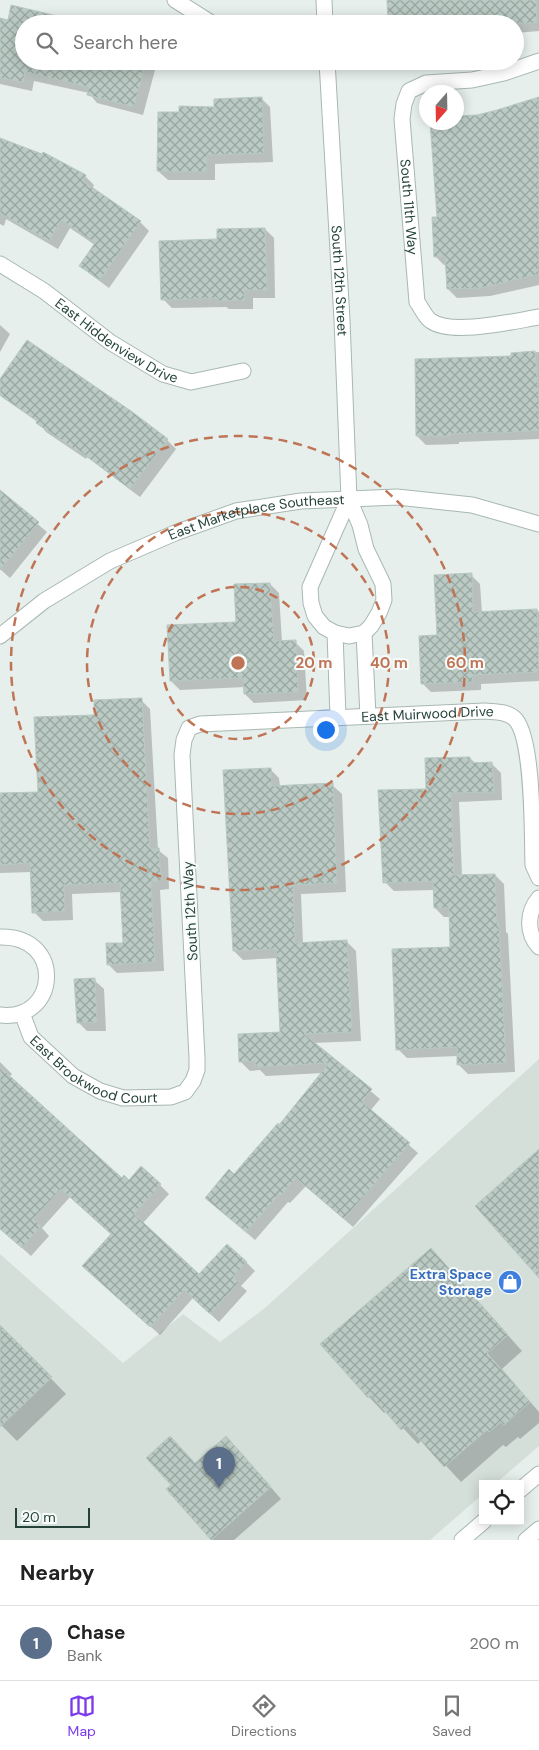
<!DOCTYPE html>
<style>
body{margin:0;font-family:"DM Sans",sans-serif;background:#f6f6f6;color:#222}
.controls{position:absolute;right:15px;bottom:15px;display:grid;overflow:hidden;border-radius:0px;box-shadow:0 2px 12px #0003}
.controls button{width:45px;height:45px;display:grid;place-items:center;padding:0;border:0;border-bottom:1px solid #e0e0e0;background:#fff;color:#222;font:25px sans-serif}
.compass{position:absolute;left:419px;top:85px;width:45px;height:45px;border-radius:50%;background:#fff;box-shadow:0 2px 12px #0003;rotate:200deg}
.scale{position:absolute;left:15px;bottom:12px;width:75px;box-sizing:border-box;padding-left:5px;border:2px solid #24423a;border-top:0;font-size:14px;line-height:18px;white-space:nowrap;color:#24423a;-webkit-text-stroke:4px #f7fbf9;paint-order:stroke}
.you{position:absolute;left:325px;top:729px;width:18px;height:18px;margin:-12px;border:4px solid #fff;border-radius:50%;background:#1a73e8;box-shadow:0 0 0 8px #1a73e833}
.badge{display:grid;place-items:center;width:32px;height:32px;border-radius:50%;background:#7c3aed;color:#fff;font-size:16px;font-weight:700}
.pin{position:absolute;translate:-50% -41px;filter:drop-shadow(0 1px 2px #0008)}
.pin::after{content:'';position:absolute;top:26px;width:18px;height:15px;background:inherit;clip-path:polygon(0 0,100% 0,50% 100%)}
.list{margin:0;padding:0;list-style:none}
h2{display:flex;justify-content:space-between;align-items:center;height:65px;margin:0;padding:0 20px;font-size:21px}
h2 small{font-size:16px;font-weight:400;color:#767676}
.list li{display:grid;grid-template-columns:32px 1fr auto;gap:15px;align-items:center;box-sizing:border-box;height:75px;padding:0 20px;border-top:1px solid #e0e0e0}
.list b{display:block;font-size:19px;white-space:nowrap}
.list p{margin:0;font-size:16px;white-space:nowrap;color:#767676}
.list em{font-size:16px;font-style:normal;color:#767676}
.icon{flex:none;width:28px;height:28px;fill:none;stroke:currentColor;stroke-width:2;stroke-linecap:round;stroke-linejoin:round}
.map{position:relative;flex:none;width:539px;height:1540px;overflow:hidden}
.search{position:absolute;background:#fff;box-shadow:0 2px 12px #0003;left:15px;right:15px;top:15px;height:55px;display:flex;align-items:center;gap:12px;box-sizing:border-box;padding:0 18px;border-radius:28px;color:#767676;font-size:19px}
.sheet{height:140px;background:#fff}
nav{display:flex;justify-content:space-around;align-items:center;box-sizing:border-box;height:70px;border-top:1px solid #e0e0e0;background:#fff;font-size:14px;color:#767676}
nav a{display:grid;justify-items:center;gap:2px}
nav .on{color:#7c3aed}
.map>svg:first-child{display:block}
.built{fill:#d4dfda}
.shadow{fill:#0003}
.building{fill:url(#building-cross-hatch);stroke:#b8c9c2}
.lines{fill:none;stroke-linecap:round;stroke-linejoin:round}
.minor-casing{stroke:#a8b8b2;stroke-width:17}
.tertiary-casing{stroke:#a8b8b2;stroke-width:17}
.minor{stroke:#fff;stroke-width:15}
.tertiary{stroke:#fff;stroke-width:15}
.ring{fill:none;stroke:#c07456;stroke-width:2.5;stroke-dasharray:9 6}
.labels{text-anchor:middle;stroke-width:4;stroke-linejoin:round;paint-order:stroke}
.street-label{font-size:14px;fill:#24423a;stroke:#f7fbf9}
.shop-label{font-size:14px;font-weight:bold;fill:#366cbe;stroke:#f7fbf9;text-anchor:end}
.centre{fill:#c07456;stroke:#f7fbf9;stroke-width:2.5}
.ring-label{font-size:15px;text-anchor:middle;font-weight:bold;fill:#c07456;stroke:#f7fbf9;stroke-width:4;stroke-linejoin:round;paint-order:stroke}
</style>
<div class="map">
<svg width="539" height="1540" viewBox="0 0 539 1540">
<defs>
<pattern id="building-cross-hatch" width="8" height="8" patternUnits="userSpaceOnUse" patternTransform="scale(1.25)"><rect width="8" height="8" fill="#bbcac4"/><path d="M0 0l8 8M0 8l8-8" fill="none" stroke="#98a6a0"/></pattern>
</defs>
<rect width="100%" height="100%" fill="#e6efeb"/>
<!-- built -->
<polygon class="built" points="539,1059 539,1446 495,1484 483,1484 483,1494 430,1540 0,1540 0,1254 123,1363 183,1314 220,1342 265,1308"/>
<!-- shadow -->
<g class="shadow">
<polygon points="388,0 539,0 539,31 515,33 515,24 389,24"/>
<polygon points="0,20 9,22 74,21 76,24 24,24 24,61 145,61 155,70 143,115 97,103 89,93 34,81 32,91 0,84"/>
<polygon points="539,97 539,285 490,296 457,298 448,289 447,265 444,265 435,256 438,218 456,122 497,112"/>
<polygon points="261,98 270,107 273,162 215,164 215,180 168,180 158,171 180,113 216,108"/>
<polygon points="0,139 85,176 94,185 92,189 140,222 149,231 109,288 90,274 81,265 95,245 70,228 58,249 6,219 4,226 0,224"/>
<polygon points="265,229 274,238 275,298 253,298 253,309 229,309 226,307 172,308 163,299 218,240"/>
<polygon points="0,325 10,334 0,352"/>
<polygon points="539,352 539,439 459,442 459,444 426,445 417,436 512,358 512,354"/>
<polygon points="0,381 167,440 176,449 140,497 87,457 86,459 46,432 38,422 3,398 0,395"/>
<polygon points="1,493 47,532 10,578 0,569 0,494"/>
<polygon points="471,575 480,584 482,613 537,610 539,612 539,681 481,684 481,690 431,692 422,683"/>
<polygon points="270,584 279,593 282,642 295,642 304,651 307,700 254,703 245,694 245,687 180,690 171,681 238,623"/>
<polygon points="141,700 150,709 158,850 168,858 169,889 160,890 164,971 117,973 108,964 125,944 122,892 72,894 73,920 43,921 34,912 32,872 0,873 0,794 39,793 96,716"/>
<polygon points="470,758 476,764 492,764 501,773 502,800 459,802 462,876 495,875 504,884 506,932 508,934 515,1072 468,1074 459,1065 458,1056 407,1058 398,1049 452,948 451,917 444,917 435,908 434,890 394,891 385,882 427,790"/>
<polygon points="270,769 279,778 280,787 332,785 342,794 346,892 301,894 303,944 347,942 356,951 361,1041 313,1043 380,1099 370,1111 418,1153 353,1227 306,1186 290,1203 288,1202 255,1240 206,1198 234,1176 279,1126 323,1073 266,1076 260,1070 250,1071 241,1062 281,1033 278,958 243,960 234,951"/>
<polygon points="94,980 104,989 106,1031 87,1031 78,1022"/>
<polygon points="0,1062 12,1074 9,1077 122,1180 160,1185 169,1194 143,1223 199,1276 246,1262 255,1271 241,1286 247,1291 219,1322 193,1298 160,1335 93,1275 112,1234 70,1197 42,1228 49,1236 31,1256 0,1228"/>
<polygon points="431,1249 522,1351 502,1369 539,1412 539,1423 520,1439 518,1437 506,1447 503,1445 461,1482 422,1440 418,1444 387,1411 384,1413 369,1397"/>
<polygon points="0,1326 66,1394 17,1441 0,1424"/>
<polygon points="238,1449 281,1499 234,1540 213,1540 168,1489 195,1465"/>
</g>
<!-- building -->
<g class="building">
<polygon points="387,0 536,0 537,23 388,24"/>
<polygon points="11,5 74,20 73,24 24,24 24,61 146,61 134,107 87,95 89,87 25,72 23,82 0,78 0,18 8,20"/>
<polygon points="262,97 264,153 207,155 206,172 157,171 158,112 179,112 179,106 214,107 214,99"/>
<polygon points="539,97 539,274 481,288 447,289 445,256 434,257 432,217 437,217 430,122 456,122 456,116 477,115 497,110"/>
<polygon points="0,138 42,154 43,152 86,175 83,181 141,221 100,280 79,266 95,243 61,220 49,241 0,213"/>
<polygon points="265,228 267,290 244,290 245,300 218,301 218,298 161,300 159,241 217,239 217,229"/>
<polygon points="27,340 131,411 168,439 130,489 77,449 77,451 36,423 37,421 0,395 0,379"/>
<polygon points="535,351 539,401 539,430 501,433 501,432 450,434 450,436 416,436 415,359 511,356 511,353"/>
<polygon points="0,490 39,522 0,570"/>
<polygon points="472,573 473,612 537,609 539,672 472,675 473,682 421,684 419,636 437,635 434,575"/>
<polygon points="270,583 274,641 296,640 298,692 244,694 243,678 170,681 167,625 236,622 234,584"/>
<polygon points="142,698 150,849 159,848 161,881 151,881 155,962 107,965 106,943 123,943 120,883 64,885 65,911 32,913 30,863 0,865 0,793 38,792 34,717 94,715 94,700"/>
<polygon points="470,757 470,763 492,762 494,792 451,793 454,875 495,874 497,924 499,924 506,1063 457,1065 457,1047 396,1050 392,949 450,947 449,908 434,908 433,881 383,883 378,790 426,789 425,758"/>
<polygon points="271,768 272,786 333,783 337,883 293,885 295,943 347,940 352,1032 304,1034 372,1089 362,1102 410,1143 344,1219 296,1178 281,1195 279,1194 246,1232 205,1198 229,1169 234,1174 278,1123 279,1125 329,1063 256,1067 255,1061 239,1062 238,1034 280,1032 276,949 233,951 223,770"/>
<polygon points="95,978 97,1022 77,1023 74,979"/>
<polygon points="0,1067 122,1178 124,1175 129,1180 141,1166 161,1184 134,1214 199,1274 227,1244 247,1262 233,1277 239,1282 210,1314 184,1290 150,1327 82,1266 111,1234 61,1189 33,1219 41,1226 22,1248 0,1229"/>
<polygon points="539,1149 539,1278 475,1206"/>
<polygon points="431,1248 508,1335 487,1353 530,1402 504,1425 501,1422 489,1432 487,1430 444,1467 407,1425 401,1430 371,1395 368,1398 320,1344"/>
<polygon points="0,1325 52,1377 0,1427"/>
<polygon points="170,1436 195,1463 226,1436 271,1487 211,1540 166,1489 171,1485 146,1458"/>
</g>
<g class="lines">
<!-- minor casing -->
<g class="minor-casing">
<g id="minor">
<polyline points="175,0 213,24"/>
<polyline points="324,0 325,24"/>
<path id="s1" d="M327,61L342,320L349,499L360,525L366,549L383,584L384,600L379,613L371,626L364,633L349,636L335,633L324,627L315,616L311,603L310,587L349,499"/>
<path id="s2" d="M539,61L504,73L472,80L426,83L409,91L404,104L402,119L417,302C421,307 425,317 431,321C452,336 514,321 539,317"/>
<path id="s3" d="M0,264L44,291L110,342L163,374L191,382L243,371"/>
<polyline points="335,633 338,717"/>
<polyline points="364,633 368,716"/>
<path d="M539,898C527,912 526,933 539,947"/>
<path d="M0,937C65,935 59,1022 0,1015"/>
<path id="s4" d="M22,1013L31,1037L73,1076L100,1091L123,1098L171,1097L185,1092L193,1081L197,1070V1058L182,755L184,740L189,728L200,724L485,711C495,712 506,711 514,718C534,735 532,837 533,865L539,878"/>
</g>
</g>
<!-- tertiary casing -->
<g class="tertiary-casing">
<g id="tertiary">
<path id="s5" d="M0,636L44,601L110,561L175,533L236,511L301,501L397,497L472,505L539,524"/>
<polyline points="520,1490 539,1474"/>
<polyline points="462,1540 484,1521"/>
<polyline points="526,1540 539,1529"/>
</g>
</g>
<!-- minor -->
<use href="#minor" class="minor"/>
<!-- tertiary -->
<use href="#tertiary" class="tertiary"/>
</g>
<!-- distance rings -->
<g class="ring">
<circle cx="238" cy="663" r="76"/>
<circle cx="238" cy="663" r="151"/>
<circle cx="238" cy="663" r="227"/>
</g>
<!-- icons -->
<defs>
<g id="shop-disc" transform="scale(1.25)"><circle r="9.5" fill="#3f7fe0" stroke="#f7fbf9"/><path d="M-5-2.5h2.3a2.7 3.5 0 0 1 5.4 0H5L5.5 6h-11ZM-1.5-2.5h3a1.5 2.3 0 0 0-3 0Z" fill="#fff"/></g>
</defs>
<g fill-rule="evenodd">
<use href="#shop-disc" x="510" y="1282"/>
</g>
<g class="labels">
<!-- street labels -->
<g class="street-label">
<text dy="5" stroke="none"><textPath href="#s2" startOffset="252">South 11th Way</textPath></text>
<text dy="5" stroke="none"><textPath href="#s1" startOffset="220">South 12th Street</textPath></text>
<text dy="5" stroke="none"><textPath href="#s3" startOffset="140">East Hiddenview Drive</textPath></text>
<text dy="5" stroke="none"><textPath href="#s5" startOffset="288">East Marketplace Southeast</textPath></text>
<text dy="5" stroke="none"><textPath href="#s4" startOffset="809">East Muirwood Drive</textPath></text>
<text transform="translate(190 911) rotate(-93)" y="5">South 12th Way</text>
<text dy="5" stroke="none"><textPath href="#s4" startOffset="100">East Brookwood Court</textPath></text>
</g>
<!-- shop labels -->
<g class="shop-label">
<text x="492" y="1279">Extra Space<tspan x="492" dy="16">Storage</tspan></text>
</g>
</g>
<circle cx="238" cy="663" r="8" class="centre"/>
<g class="ring-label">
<text x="314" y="668">20 m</text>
<text x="389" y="668">40 m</text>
<text x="465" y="668">60 m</text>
</g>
</svg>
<div class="controls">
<button><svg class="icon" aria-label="locate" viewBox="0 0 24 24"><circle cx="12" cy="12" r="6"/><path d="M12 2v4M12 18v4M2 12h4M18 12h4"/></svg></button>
</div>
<svg class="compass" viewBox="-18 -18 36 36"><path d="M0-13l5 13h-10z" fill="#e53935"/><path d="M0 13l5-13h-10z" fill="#767676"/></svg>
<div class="scale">20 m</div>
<div class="you"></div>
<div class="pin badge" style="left:219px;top:1488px;background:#5c6f8a">1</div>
<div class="search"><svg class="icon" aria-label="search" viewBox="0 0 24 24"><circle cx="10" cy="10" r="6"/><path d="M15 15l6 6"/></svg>Search here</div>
</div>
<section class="sheet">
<h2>Nearby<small></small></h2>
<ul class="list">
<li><span class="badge" style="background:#5c6f8a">1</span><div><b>Chase</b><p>Bank</p></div><em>200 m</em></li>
</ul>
</section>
<nav>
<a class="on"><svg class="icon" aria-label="map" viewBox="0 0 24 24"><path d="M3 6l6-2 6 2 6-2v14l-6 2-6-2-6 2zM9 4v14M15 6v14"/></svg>Map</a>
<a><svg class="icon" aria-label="directions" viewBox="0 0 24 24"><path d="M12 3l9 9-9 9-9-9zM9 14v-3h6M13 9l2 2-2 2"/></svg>Directions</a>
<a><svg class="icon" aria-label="saved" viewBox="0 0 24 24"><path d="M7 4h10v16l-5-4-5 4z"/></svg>Saved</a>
</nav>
